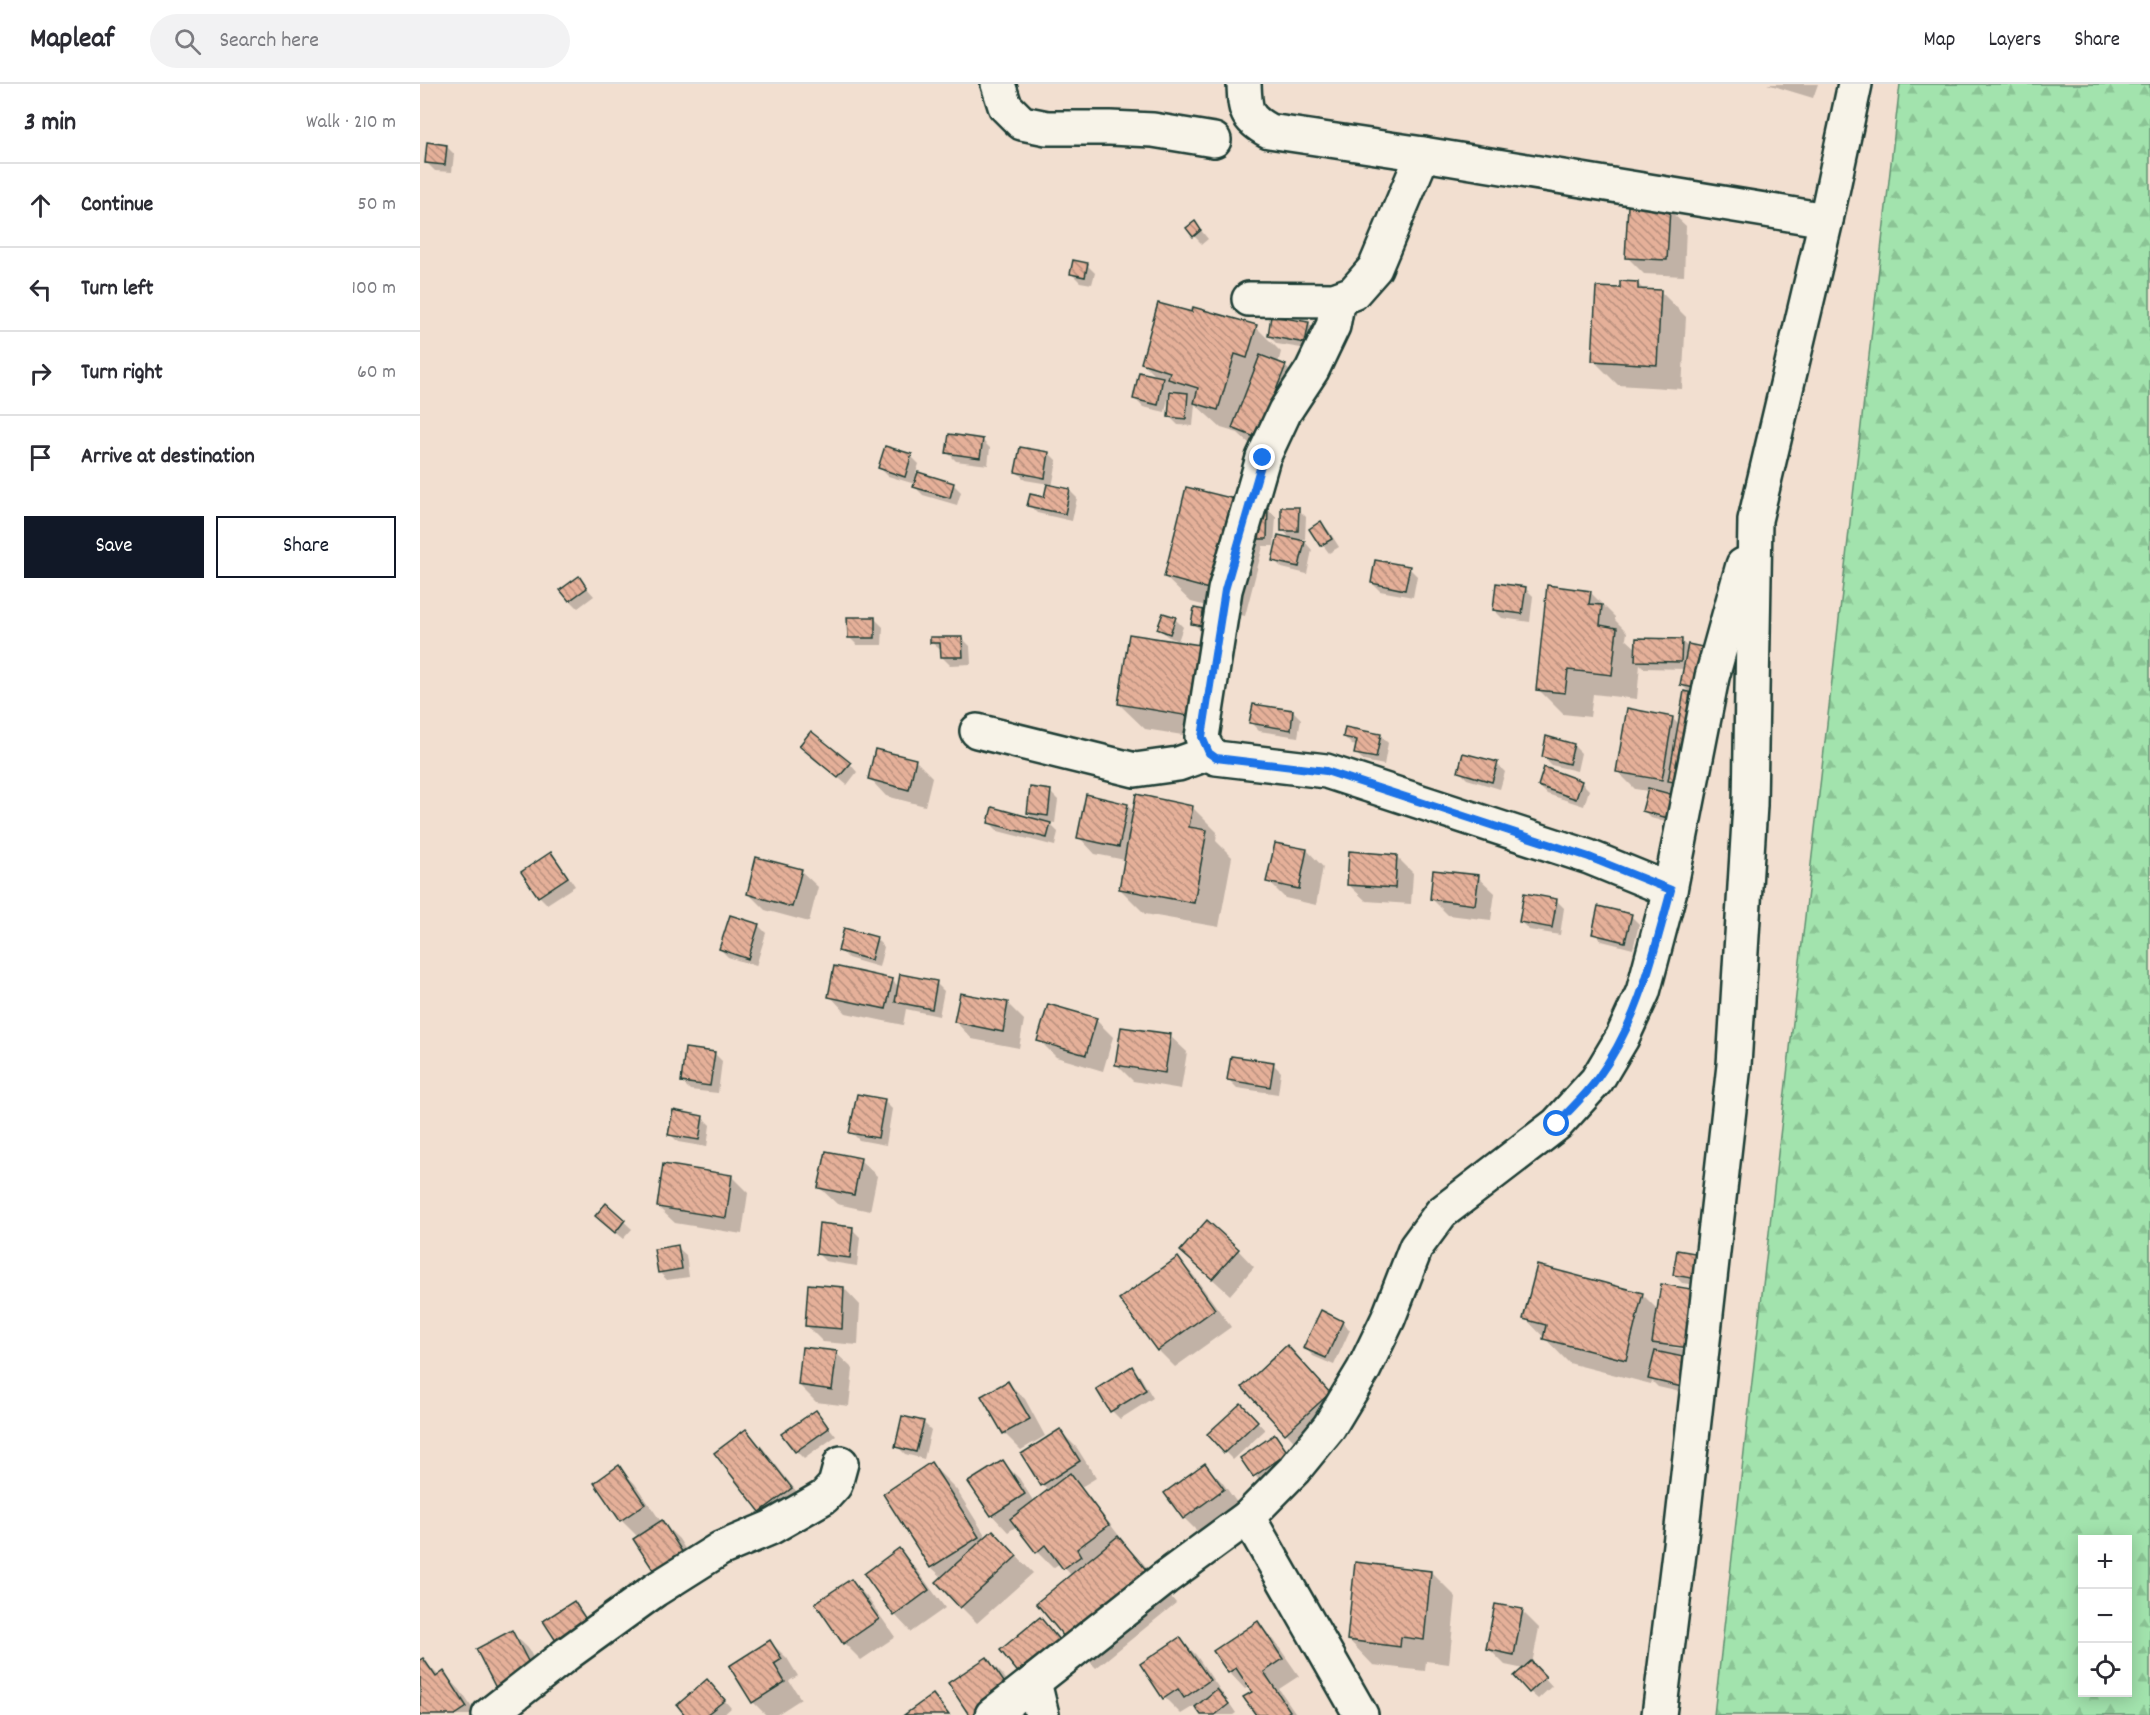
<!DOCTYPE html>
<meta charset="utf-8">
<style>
body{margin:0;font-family:Dekko,sans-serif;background:#f2f2f3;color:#2b2b33}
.controls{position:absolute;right:18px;bottom:18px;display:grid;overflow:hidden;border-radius:0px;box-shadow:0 3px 15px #0003}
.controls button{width:54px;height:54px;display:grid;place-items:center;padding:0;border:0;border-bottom:2px solid #e1e1e2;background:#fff;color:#2b2b33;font:30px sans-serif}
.stop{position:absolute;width:18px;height:18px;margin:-14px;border:4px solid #1a73e8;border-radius:50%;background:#fff}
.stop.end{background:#1a73e8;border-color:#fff;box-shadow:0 2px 6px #0008}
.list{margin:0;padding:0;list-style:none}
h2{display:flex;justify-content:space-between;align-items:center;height:78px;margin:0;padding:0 24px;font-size:26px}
h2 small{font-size:20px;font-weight:400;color:#7c7c81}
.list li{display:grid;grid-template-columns:39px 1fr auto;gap:18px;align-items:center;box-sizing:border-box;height:84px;padding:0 24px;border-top:2px solid #e1e1e2}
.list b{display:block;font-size:22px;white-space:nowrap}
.list em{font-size:20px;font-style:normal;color:#7c7c81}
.actions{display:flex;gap:12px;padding:18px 24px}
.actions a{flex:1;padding:14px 0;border:2px solid #111827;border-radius:0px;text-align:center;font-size:21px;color:#111827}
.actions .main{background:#111827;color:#fff}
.icon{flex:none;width:33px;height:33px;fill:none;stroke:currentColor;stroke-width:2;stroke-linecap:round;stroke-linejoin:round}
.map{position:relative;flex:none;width:1730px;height:1631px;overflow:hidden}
header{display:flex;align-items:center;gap:36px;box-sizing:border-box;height:84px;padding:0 30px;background:#fff;border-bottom:2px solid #e1e1e2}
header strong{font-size:28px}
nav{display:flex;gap:33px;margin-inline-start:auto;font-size:21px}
.search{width:420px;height:54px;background:#f2f2f3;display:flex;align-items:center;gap:15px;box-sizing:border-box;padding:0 21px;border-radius:33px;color:#7c7c81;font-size:22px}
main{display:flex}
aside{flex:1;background:#fff}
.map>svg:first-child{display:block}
.forest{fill:url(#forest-firs);stroke:#609070;stroke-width:1.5;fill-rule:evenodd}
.shadow{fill:#0003;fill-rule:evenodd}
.building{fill:url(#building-back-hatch);stroke:#1f3d34;stroke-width:1.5}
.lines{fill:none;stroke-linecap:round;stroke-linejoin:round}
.minor-casing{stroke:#1f3d34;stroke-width:38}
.minor{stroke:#f7f3e8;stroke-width:33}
.route{stroke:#1a73e8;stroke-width:8}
</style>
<header>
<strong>Mapleaf</strong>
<div class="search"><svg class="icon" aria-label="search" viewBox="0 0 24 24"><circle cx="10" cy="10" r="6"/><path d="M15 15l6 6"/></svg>Search here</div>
<nav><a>Map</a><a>Layers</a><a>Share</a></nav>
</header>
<main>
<aside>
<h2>3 min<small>Walk · 210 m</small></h2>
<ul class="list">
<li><svg class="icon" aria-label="ahead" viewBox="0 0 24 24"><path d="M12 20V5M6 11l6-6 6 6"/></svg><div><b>Continue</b></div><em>50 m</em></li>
<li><svg class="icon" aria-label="left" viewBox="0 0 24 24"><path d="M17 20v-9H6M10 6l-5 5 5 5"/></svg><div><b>Turn left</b></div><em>100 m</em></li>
<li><svg class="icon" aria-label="right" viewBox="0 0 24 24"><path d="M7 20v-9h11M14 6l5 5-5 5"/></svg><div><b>Turn right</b></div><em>60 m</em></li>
<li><svg class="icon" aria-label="arrive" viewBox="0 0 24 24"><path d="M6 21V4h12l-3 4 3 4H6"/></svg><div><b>Arrive at destination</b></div></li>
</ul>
<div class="actions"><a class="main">Save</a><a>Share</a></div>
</aside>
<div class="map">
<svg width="1730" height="1631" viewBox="0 0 1730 1631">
<defs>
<pattern id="forest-firs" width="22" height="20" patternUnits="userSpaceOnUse" patternTransform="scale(1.5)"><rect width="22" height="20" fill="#a2e3ad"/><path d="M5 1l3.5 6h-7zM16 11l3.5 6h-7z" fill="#8bc495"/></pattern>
<pattern id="building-back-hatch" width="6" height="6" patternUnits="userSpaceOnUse" patternTransform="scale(1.5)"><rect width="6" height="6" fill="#e5b099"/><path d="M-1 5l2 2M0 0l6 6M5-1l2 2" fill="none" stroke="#b9907e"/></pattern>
</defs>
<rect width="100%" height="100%" fill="#f2dfd0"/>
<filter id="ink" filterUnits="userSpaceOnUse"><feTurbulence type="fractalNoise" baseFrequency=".0167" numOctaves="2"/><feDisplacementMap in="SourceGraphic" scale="12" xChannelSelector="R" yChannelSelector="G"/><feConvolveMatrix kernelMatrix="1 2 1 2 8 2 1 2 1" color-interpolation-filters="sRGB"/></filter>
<g filter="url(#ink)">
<!-- forest -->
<path class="forest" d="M1480,0H1730V1631H1294ZM1662,1456H1708V1608H1662Z"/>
<!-- shadow -->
<g class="shadow">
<polygon points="1347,0 1398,0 1393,14"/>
<polygon points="26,62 34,70 32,88 15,87 7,79"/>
<polygon points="1249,126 1266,142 1264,192 1224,190 1207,173"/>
<polygon points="775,139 788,155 782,160 774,152"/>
<polygon points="667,181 675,189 672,200 660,198 652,190"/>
<polygon points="1218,200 1225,207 1241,208 1266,233 1262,305 1198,301 1173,276 1201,206"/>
<polygon points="773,230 836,243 861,268 858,279 865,282 881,299 853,370 830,360 818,349 801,344 775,320 773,342 758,341 750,333 763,309 750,305 745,328 723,323 715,315 737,293 723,279"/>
<polygon points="888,239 896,247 893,266 857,260 849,252"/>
<polygon points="562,356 570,364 568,381 536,377 528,369"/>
<polygon points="629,369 637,377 632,403 649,406 657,414 652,437 617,429 609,421 626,415 629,400 605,396 597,388"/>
<polygon points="491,372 499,380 496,389 533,400 541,408 537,421 503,411 495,403 495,400 468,392 460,384"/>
<polygon points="848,425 856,433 854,462 843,462 825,532 771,518 745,493"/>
<polygon points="878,425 886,433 885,455 874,456 885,458 892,466 887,490 862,484 854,476 871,455 863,446"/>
<polygon points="901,439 909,447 919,463 909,469 891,445"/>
<polygon points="989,484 997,492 993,513 960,507 952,499"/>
<polygon points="158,494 174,512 158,524 150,516"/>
<polygon points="1105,504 1113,512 1110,538 1082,534 1074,526"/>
<polygon points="1170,508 1195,533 1195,536 1207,548 1206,555 1217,565 1261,557 1269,564 1291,566 1256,741 1231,734 1223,726 1228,707 1215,705 1198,688 1252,634 1260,642 1271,610 1262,601 1265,585 1224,584 1220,580 1217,615 1173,610 1170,633 1143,630 1118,605"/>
<polygon points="775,526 796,550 781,547 773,539"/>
<polygon points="455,535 463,543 462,561 437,561 429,553"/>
<polygon points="755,535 763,543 758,557 747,552 739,544"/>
<polygon points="542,554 550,562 551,580 530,581 522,573 522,567 512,559"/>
<polygon points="785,563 810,588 800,657 725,645 699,620"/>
<polygon points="873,627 881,635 878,653 839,647 831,639"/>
<polygon points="960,651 968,659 964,681 944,677 936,669 937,662 932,661 924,653"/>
<polygon points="1153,661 1161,669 1157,687 1131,681 1123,673"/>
<polygon points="389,669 430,680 437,688 427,701"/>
<polygon points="495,676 512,693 505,722 466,712 450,695"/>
<polygon points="1077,680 1085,688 1080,705 1047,695 1039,687"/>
<polygon points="1161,698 1169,706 1164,722 1127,710 1119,702"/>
<polygon points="630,708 638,716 635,739 628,738 638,748 635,762 578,747 570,739 616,737 608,729"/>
<polygon points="707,721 714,728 772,723 797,748 796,757 812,773 799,843 725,830 700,805 705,776 675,770 659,753"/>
<polygon points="887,766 903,783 896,821 865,814 848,797"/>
<polygon points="131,770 139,778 155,802 127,820 119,812"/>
<polygon points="976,772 993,789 991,820 946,817 929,801"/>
<polygon points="381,787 398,803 389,838 345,826 328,809"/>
<polygon points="1058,793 1075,809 1071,836 1028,831 1011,814"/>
<polygon points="1136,816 1144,824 1140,851 1109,846 1101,838"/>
<polygon points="1211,832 1219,840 1213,865 1182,857 1174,849"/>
<polygon points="338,841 346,849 336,882 308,873 300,865"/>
<polygon points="456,855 464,863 459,883 428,874 420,866"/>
<polygon points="472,896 479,903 516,899 524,907 519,932 486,925 483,941 426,929 410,912"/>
<polygon points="587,919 604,936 599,964 552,955 536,938"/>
<polygon points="676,936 693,953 683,987 636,973 619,956"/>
<polygon points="750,952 767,968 761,1005 713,997 697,981"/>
<polygon points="294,969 302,977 298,1009 270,1006 262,998"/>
<polygon points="853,980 861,988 858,1010 817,1004 809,996"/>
<polygon points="464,1017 472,1025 466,1061 439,1056 431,1048"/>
<polygon points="282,1033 290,1041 287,1063 258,1058 250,1050"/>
<polygon points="440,1076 457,1092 450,1127 417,1120 400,1104"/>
<polygon points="311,1092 328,1109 322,1150 255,1139 238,1123"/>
<polygon points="186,1121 212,1145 203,1155 185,1140"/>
<polygon points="432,1145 440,1153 437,1182 405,1177 397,1169"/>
<polygon points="257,1163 266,1171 269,1193 247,1196 239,1188"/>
<polygon points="818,1166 834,1183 810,1211 762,1167"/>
<polygon points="1258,1168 1284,1202 1262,1199 1254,1191"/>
<polygon points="758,1175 774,1192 811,1243 755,1283 738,1266 701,1216"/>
<path d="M1118,1183L1222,1210L1238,1226L1242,1202L1277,1207L1293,1224L1285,1280L1269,1278L1275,1284L1269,1310L1238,1303L1232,1297L1231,1300L1149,1279L1105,1234ZM1250,1260L1277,1264L1276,1267L1250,1263Z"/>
<polygon points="424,1204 440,1221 438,1261 403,1258 387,1242"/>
<polygon points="922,1238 930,1246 914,1281 893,1272 885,1264"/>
<polygon points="416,1269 433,1285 429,1322 396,1318 379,1301"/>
<polygon points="884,1280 925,1326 882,1366 824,1303"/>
<polygon points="712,1284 720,1292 733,1314 700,1335 692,1327"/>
<polygon points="588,1299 605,1315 625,1352 601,1366 584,1349"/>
<polygon points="396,1327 416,1352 384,1375 376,1367"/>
<polygon points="829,1329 845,1346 813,1376 805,1368"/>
<polygon points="503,1338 511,1346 504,1375 485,1370 477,1362"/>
<polygon points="326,1347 342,1363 387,1421 358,1444 342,1427 296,1370"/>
<polygon points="640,1347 657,1364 676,1394 661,1403 704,1458 703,1459 723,1479 756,1519 676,1584 651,1559 652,1492 640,1479 633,1484 617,1468 597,1442 588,1448 572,1431 582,1378 599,1394 614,1418 629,1407 622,1401"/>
<polygon points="855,1352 875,1377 842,1400 822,1375"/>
<polygon points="511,1380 536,1405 567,1454 573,1448 613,1489 557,1539 541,1523 523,1494 511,1483"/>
<polygon points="785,1381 802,1398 820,1423 781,1451 764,1434"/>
<polygon points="199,1383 215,1400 242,1439 259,1455 283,1494 218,1453 201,1436 176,1399"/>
<polygon points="479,1466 495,1483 525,1524 491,1548 475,1531"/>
<polygon points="1011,1488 1036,1513 1029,1580 1006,1577 1005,1587 953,1581 928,1555"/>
<polygon points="431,1497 447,1513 475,1553 441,1576 424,1559 398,1520"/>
<polygon points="1102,1527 1119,1544 1112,1580 1132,1602 1118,1615 1110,1608 1104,1585 1085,1581 1068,1564"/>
<polygon points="838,1539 854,1556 879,1592 859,1605 877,1631 838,1631 834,1608 830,1602 825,1605 809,1588"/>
<polygon points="91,1548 108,1564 129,1604 95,1622"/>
<polygon points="760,1555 776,1571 816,1629 813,1631 783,1631 774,1622 761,1630 745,1614"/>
<polygon points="350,1558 367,1574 378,1592 369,1597 381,1615 356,1631 346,1631 333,1618 311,1583"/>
<polygon points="567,1575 583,1591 605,1624 595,1631 551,1631"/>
<polygon points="3,1576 19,1592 24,1589 40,1606 57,1631 0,1631 0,1578"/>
<polygon points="295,1605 311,1624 303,1631 267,1631"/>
</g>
<!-- building -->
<g class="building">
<polygon points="7,58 27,61 25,81 5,79"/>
<polygon points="1208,122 1250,124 1247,176 1205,174"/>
<polygon points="775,137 781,146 773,153 766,144"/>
<polygon points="653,176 668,179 665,193 650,190"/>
<polygon points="1200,197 1218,198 1218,205 1241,206 1237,281 1172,277 1176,203 1200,204"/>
<polygon points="738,219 772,228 773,223 837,241 827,274 815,270 798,326 774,319 778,304 748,295 750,288 721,279"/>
<polygon points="851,232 889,238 885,259 848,252"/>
<polygon points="840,271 866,281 837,354 812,344"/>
<polygon points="719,288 743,293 738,321 713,315"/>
<polygon points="750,307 768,309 766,335 748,333"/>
<polygon points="529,350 563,355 560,374 526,369"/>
<polygon points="465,362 492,370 485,393 458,384"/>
<polygon points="600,363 629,368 625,394 595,388"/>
<polygon points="498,388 534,399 530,414 493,403"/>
<polygon points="627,400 650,405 645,430 607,422 610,410 624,413"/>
<polygon points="766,403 823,417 800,508 744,493"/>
<polygon points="836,423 848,424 847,455 834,455"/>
<polygon points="861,423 879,423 878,447 861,447"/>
<polygon points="901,437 912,455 900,462 889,445"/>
<polygon points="858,451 885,457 879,483 852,477"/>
<polygon points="955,476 990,482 985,506 951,499"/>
<polygon points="159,492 167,504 149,517 140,506"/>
<polygon points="1076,499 1106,503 1102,530 1073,526"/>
<polygon points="1127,501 1171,507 1169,520 1182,521 1180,541 1197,544 1192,591 1148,586 1145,609 1116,606"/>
<polygon points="774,524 790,527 788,543 771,540"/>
<polygon points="743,529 756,533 750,550 737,545"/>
<polygon points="427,533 455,533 455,554 428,554"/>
<polygon points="709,550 786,562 775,633 698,620"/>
<polygon points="510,553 542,553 543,573 521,573 520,559 510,559"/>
<polygon points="1216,554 1262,555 1261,578 1215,577"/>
<polygon points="1268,560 1292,565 1284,606 1260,601"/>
<polygon points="1264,607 1281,611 1265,700 1248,697"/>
<polygon points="833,620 873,626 871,646 829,639"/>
<polygon points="1207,624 1253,633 1242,696 1196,688"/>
<polygon points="925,643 961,650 956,674 934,670 937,656 923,653"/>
<polygon points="391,647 431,679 418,694 379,662"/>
<polygon points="1126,652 1154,660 1149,680 1122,673"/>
<polygon points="455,665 496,675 489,706 448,695"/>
<polygon points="1043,669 1078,678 1072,698 1038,688"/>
<polygon points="1124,683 1162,697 1156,715 1118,702"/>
<polygon points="610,703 631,706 628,732 607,729"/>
<polygon points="1228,704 1254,711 1248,734 1222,727"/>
<polygon points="666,710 708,720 699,763 657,754"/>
<polygon points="716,710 773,722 769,743 787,746 774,819 699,805"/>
<polygon points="572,723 631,739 627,754 568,739"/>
<polygon points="855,759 887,765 879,805 846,798"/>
<polygon points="929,767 977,771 975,804 927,801"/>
<polygon points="131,768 148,793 118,813 101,788"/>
<polygon points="336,773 382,785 372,823 327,810"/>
<polygon points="1013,786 1059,791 1055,821 1010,815"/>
<polygon points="1104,809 1137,815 1132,844 1099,838"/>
<polygon points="1178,822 1212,830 1205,858 1172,850"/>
<polygon points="310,831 339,840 328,875 299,865"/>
<polygon points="424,844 457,853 451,876 418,867"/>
<polygon points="414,882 473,895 466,925 408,913"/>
<polygon points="480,890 517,897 512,925 475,918"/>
<polygon points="540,909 588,918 583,948 534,938"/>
<polygon points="628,920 677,934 666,971 617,957"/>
<polygon points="701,943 751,950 745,989 695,981"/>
<polygon points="265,964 295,968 290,1002 261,998"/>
<polygon points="811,972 854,978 850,1003 807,996"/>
<polygon points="437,1010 465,1015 458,1054 429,1049"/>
<polygon points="253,1026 283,1032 279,1056 248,1051"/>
<polygon points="406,1067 441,1074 434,1111 398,1104"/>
<polygon points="243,1080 312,1091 306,1134 237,1123"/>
<polygon points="186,1119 205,1136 195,1149 175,1132"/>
<polygon points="787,1136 819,1165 792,1195 760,1167"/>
<polygon points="399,1139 433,1143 430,1174 396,1170"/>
<polygon points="258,1161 262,1185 238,1189 234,1165"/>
<polygon points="1257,1166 1281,1170 1277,1195 1253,1191"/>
<polygon points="758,1173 795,1225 737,1267 699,1215"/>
<polygon points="1117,1181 1223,1209 1206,1276 1123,1255 1126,1241 1103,1235"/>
<polygon points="388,1200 424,1203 422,1245 385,1242"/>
<polygon points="1241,1200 1277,1206 1269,1264 1232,1259"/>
<polygon points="901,1226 923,1237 906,1274 883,1264"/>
<polygon points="867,1261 910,1309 865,1350 822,1303"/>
<polygon points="382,1263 417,1267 412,1306 378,1301"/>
<polygon points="1235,1267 1268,1274 1262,1303 1228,1295"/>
<polygon points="712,1282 726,1306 690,1328 676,1305"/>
<polygon points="588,1297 610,1335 583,1350 561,1312"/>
<polygon points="821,1319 838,1337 804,1369 787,1350"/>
<polygon points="396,1326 409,1344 375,1368 361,1350"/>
<polygon points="482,1332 504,1337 496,1368 475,1363"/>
<polygon points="326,1345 372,1404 340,1428 294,1369"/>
<polygon points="640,1345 660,1377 621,1402 601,1370"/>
<polygon points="855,1350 868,1369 833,1393 820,1374"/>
<polygon points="583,1376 605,1410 571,1432 548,1398"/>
<polygon points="511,1378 559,1453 510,1484 463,1410"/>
<polygon points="785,1379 804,1405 763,1435 744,1409"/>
<polygon points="199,1381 225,1420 200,1437 174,1399"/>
<polygon points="650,1389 689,1441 657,1465 661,1472 643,1485 625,1461 616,1469 590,1435"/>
<polygon points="242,1436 268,1477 239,1495 213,1455"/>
<polygon points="573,1446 597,1472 540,1524 516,1498"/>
<polygon points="698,1452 732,1493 650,1560 616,1519"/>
<polygon points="479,1464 509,1506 474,1532 444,1490"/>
<polygon points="935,1478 1011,1487 1004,1556 981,1553 980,1563 927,1556"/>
<polygon points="431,1495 459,1535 423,1560 395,1519"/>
<polygon points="154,1517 169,1540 138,1560 123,1537"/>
<polygon points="1075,1520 1103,1525 1094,1571 1066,1565"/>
<polygon points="620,1533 645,1563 604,1596 580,1566"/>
<polygon points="838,1537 863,1575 844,1588 870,1627 864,1631 836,1631 823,1613 832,1608 816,1584 808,1589 793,1567"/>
<polygon points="92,1546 113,1587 77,1606 56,1565"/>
<polygon points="760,1553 790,1596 764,1614 758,1605 743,1615 720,1580"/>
<polygon points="350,1556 362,1575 354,1580 365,1598 332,1619 309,1582"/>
<polygon points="567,1573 590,1607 554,1631 549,1631 528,1599"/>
<polygon points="3,1574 16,1593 24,1587 47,1623 35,1631 0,1631 0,1576"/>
<polygon points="1111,1577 1126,1593 1109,1609 1094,1592"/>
<polygon points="287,1595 305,1616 286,1631 265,1631 257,1621"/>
<polygon points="797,1605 809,1620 795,1631 781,1631 775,1623"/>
<polygon points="513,1610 529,1631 484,1631"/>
</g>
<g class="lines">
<!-- minor casing -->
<g class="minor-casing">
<g id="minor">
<polyline points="578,0 585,22 602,39 627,44 690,44 733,46 794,56"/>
<path d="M824,0C825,26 825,34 849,47L1003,70L1406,136"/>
<polyline points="829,215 914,216 933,209 955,184 1003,70"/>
<path d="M918,215L913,242L892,286L865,327L843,374L805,506L782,653C785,663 788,668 796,674L906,687L1169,773L1250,806"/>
<polyline points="557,647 715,686 758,680 789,669"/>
<polyline points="828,1433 941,1631"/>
<polyline points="614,1598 622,1631"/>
<polyline points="69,1631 148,1569 235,1506 300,1465 350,1444 404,1413 415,1401 421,1379"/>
<polyline points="572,1631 745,1494 828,1433 874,1386 909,1343 944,1285 968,1235 996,1163 1021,1129 1137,1040 1177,996 1202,954 1223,908 1250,806 1292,593 1323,481"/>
<polyline points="1239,1631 1260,1461 1314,981 1330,721 1335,436 1406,136 1435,0"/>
</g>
</g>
<!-- minor -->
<use href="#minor" class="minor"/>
</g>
</g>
<g class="lines" filter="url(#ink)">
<!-- route -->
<path class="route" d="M843,374L805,506L782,653L789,669L796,674L906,687L1169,773L1251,806C1233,872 1218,939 1177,995C1166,1011 1150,1025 1137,1040"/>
</g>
</svg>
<div class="controls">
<button>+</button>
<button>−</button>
<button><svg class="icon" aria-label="locate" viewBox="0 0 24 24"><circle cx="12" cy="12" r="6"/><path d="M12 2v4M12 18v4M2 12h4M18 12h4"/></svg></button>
</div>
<div class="stop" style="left:1137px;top:1040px"></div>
<div class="stop end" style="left:843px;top:374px"></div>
</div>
</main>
